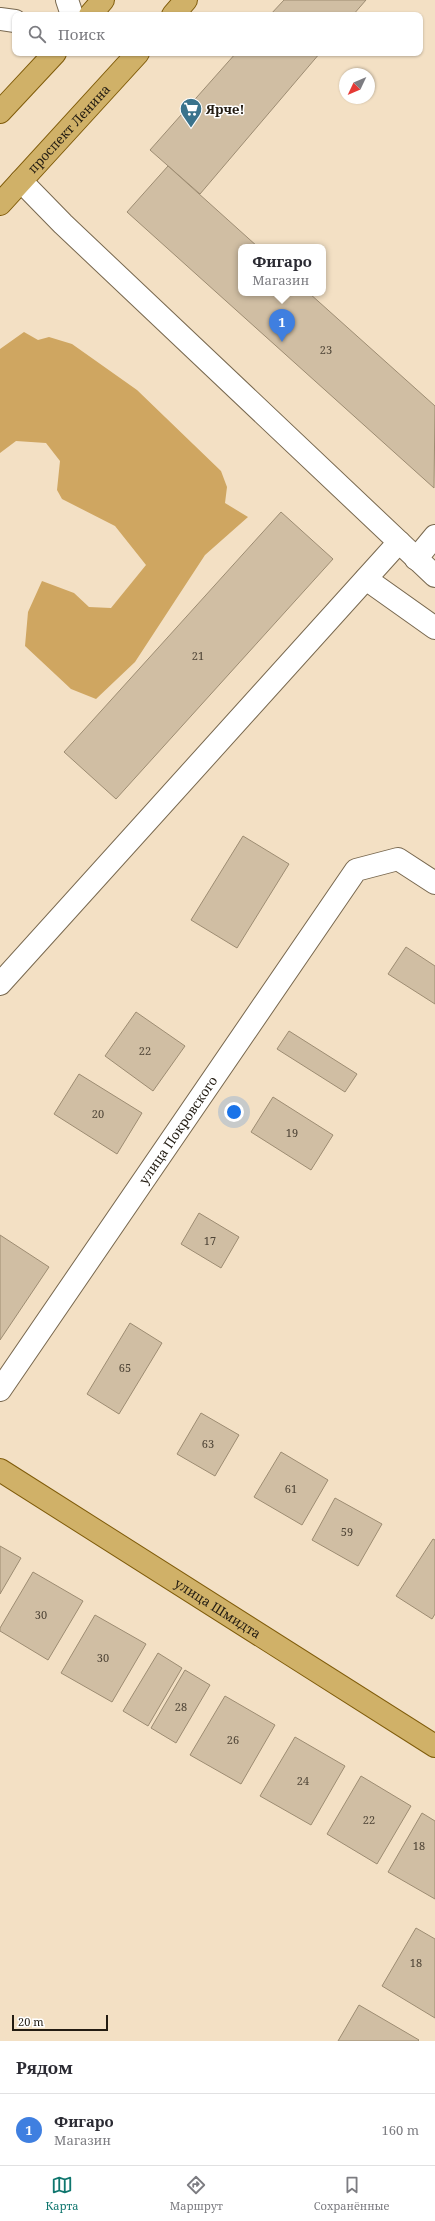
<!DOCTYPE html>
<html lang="ru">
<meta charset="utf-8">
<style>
body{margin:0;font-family:"Noto Serif",serif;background:#f7f7f7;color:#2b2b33}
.compass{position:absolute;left:339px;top:68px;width:36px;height:36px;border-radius:50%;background:#fff;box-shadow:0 1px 3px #0004;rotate:226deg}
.scale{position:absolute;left:12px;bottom:10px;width:96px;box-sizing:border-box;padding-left:4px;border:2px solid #231c12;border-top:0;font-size:11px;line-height:14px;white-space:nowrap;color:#231c12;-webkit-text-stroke:3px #fff;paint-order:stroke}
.you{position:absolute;left:234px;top:1112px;width:14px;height:14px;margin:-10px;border:3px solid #fff;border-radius:50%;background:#1a73e8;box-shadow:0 0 0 6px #1a73e833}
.badge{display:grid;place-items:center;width:26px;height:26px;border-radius:50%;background:#0f766e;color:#fff;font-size:13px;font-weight:700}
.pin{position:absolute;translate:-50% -33px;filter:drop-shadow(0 1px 2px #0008)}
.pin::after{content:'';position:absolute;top:21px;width:14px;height:12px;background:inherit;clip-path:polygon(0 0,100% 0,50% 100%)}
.popup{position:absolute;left:238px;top:244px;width:88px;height:52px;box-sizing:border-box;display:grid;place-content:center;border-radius:8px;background:#fff;filter:drop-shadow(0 1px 3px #0005);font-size:13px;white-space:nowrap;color:#7c7c81}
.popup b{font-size:15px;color:#2b2b33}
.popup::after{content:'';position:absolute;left:50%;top:100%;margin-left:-8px;border:8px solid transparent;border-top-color:#fff}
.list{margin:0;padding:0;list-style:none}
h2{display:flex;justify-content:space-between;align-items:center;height:52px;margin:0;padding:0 16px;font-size:17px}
h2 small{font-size:13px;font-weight:400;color:#7c7c81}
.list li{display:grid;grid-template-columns:26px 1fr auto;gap:12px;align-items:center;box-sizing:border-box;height:72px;padding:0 16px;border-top:1px solid #e1e1e2}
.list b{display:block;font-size:15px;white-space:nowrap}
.list p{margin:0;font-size:13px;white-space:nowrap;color:#7c7c81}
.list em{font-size:13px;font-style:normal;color:#7c7c81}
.icon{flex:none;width:22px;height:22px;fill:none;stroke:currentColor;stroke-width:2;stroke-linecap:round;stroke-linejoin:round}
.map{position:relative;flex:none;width:435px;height:2041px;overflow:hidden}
.search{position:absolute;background:#fff;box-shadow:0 1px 3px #0004;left:12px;right:12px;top:12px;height:44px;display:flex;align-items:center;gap:10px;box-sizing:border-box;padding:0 14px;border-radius:8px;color:#7c7c81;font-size:15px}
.sheet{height:124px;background:#fff}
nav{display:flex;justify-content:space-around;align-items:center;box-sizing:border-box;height:56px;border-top:1px solid #e1e1e2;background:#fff;font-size:11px;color:#7c7c81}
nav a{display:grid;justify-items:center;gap:2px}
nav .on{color:#0f766e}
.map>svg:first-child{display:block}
.forest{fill:#cfa661}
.building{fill:#d0bea3;stroke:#9d8c72}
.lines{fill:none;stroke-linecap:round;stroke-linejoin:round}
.minor-casing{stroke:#78684f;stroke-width:24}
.major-casing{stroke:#7f5b09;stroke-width:24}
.minor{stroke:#fff;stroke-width:22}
.major{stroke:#d0b168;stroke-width:22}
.labels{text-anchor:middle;stroke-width:3;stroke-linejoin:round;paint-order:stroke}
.number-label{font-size:11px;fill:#4e4436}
.poi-label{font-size:13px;font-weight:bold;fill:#231c12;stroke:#fff;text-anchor:start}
.street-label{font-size:13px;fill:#231c12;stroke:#fff}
</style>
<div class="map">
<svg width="435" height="2041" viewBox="0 0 435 2041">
<rect width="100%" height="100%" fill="#f3e0c4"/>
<!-- forest -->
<polygon class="forest" points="24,332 38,340 49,337 72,344 137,390 221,471 227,487 225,503 248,517 205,555 135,662 96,699 71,689 25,646 28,612 42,581 74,593 89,607 111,608 146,565 115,526 62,499 57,490 60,461 46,443 16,441 0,453 0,349"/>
<!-- building -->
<g class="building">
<polygon points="284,0 366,0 353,15 270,15"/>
<polygon points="236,53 320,53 200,194 150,150"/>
<polygon points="168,166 258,247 241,247 241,293 309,293 435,406 434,488 127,212"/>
<polygon points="281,512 333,559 116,799 64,752"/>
<polygon points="243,836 289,864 237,948 191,920"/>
<polygon points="406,947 435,966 435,1004 388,974"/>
<polygon points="136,1012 185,1046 153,1091 105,1056"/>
<polygon points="289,1031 357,1074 345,1092 277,1049"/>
<polygon points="79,1074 142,1113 117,1154 54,1114"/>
<polygon points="273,1097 333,1135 311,1170 251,1132"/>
<polygon points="199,1213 239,1237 221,1268 181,1244"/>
<polygon points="0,1235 49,1267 0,1340"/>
<polygon points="130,1323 162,1343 119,1414 87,1394"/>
<polygon points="201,1413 239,1435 215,1476 177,1454"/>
<polygon points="281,1452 328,1480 302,1525 254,1497"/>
<polygon points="335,1498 382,1524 358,1566 312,1540"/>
<polygon points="433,1539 435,1540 435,1614 432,1619 396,1596"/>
<polygon points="0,1546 21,1558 0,1594"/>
<polygon points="33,1572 83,1601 48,1660 0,1631 0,1628"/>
<polygon points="95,1615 146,1644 112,1702 61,1673"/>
<polygon points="158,1653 182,1668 148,1726 123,1711"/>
<polygon points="185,1670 210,1685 176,1743 151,1728"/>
<polygon points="225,1696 275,1725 241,1784 190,1755"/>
<polygon points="295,1737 345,1766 311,1825 260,1796"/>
<polygon points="361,1776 411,1806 377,1864 327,1834"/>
<polygon points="422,1813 435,1821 435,1899 388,1872"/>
<polygon points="416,1928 435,1939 435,2018 382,1986"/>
<polygon points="359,2005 419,2040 418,2041 338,2041"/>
</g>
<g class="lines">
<!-- minor casing -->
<g class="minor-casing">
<g id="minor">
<polyline points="67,0 72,15"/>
<polyline points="0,19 15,21"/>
<polyline points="21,181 63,224 435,576"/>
<polyline points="416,559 435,536"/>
<polyline points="366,579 435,628"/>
<polyline points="0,984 399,542"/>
<path id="s1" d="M0,1390L356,870L398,859L435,883"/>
</g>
</g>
<!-- major casing -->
<g class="major-casing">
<g id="major">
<polyline points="90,15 103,0"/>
<polyline points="173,15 186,0"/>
<polyline points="0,112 55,53"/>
<path id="s2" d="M0,204L138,53"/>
<path id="s3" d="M0,1470L435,1746"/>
</g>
</g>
<!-- minor -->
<use href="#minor" class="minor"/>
<!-- major -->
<use href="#major" class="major"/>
</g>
<!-- icons -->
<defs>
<g id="supermarket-pin" transform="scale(1.15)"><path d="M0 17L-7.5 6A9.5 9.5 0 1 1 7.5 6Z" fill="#3a738c" stroke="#fff"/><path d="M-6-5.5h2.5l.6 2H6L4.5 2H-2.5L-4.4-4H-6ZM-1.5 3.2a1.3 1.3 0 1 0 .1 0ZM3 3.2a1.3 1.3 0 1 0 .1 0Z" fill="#fff"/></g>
</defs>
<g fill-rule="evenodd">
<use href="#supermarket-pin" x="191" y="109"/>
</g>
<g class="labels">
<!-- number labels -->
<g class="number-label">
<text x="326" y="354">23</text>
<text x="198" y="660">21</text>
<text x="145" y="1055">22</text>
<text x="98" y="1118">20</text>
<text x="292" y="1137">19</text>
<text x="210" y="1245">17</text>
<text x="125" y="1372">65</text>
<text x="208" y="1448">63</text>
<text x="291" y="1493">61</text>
<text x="347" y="1536">59</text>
<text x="41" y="1619">30</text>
<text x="103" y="1662">30</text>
<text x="181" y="1711">28</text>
<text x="233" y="1744">26</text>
<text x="303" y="1785">24</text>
<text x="369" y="1824">22</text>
<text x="419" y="1850">18</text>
<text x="416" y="1967">18</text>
</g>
<!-- poi labels -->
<g class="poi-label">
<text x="206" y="114">Ярче!</text>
</g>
<!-- street labels -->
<g class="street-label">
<text dy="5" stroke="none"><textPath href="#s2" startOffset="102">проспект Ленина</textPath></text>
<text dy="5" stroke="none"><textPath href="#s1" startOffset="315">улица Покровского</textPath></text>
<text dy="5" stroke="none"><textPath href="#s3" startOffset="258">улица Шмидта</textPath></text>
</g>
</g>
</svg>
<svg class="compass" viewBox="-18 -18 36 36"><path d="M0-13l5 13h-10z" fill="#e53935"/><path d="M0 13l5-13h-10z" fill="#7c7c81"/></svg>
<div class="scale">20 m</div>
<div class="you"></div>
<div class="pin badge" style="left:282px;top:342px;background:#3f7fe0">1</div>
<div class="popup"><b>Фигаро</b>Магазин</div>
<div class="search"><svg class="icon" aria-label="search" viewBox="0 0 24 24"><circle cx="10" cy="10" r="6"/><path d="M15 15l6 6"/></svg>Поиск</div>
</div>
<section class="sheet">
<h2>Рядом<small></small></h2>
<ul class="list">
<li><span class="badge" style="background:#3f7fe0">1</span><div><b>Фигаро</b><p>Магазин</p></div><em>160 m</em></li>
</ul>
</section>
<nav>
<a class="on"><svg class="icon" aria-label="map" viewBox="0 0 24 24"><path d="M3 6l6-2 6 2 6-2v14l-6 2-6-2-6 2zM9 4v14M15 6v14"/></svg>Карта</a>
<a><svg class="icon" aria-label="directions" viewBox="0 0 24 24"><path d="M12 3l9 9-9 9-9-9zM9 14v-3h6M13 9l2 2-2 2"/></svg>Маршрут</a>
<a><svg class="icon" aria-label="saved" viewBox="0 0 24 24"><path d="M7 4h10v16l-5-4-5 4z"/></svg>Сохранённые</a>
</nav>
